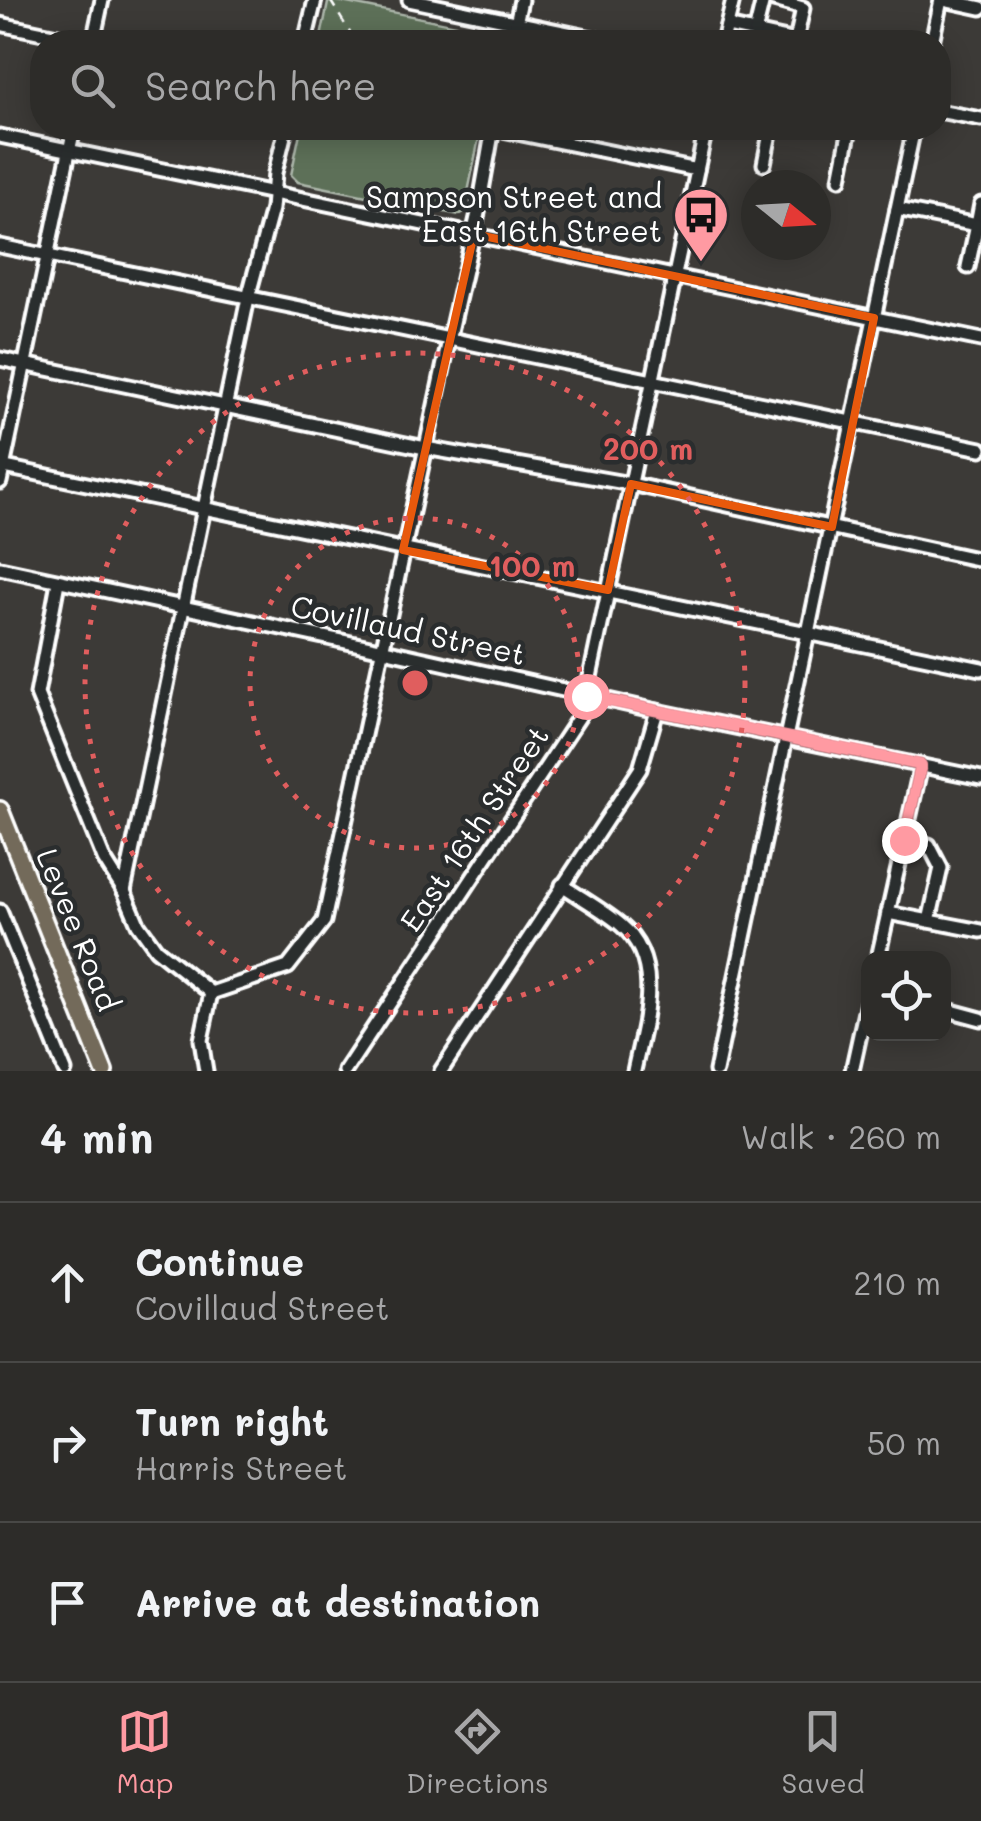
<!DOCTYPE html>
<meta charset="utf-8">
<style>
body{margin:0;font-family:Mali,sans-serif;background:#393835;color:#f1f3f6}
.controls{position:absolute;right:30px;bottom:30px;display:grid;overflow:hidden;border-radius:20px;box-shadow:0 5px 25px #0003}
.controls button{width:90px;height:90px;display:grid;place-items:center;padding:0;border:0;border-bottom:2px solid #484846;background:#2d2c29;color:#f1f3f6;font:50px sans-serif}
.compass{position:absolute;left:741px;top:170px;width:90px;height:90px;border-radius:50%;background:#2d2c29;box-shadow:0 5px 25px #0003;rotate:108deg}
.stop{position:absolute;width:30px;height:30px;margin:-22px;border:8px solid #ff9aa2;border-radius:50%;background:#fff}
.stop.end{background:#ff9aa2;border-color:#fff;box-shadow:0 2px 10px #0008}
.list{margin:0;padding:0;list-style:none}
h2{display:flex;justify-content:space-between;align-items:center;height:130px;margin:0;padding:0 40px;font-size:42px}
h2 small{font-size:32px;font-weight:400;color:#a7a7a8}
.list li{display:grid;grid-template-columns:65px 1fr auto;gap:30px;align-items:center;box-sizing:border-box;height:160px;padding:0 40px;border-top:2px solid #484846}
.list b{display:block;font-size:38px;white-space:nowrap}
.list p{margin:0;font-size:32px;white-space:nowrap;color:#a7a7a8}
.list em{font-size:32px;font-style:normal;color:#a7a7a8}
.icon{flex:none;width:55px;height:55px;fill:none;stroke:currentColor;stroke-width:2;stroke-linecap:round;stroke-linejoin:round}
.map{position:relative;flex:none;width:981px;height:1071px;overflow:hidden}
.search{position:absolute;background:#2d2c29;box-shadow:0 5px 25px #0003;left:30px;right:30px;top:30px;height:110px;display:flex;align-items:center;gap:25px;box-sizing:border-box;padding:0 35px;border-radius:40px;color:#a7a7a8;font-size:38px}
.sheet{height:610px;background:#2d2c29}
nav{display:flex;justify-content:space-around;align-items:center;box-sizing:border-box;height:140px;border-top:2px solid #484846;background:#2d2c29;font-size:28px;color:#a7a7a8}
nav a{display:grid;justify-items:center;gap:5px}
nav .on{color:#ff9aa2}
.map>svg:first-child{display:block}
.green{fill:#5d7059;stroke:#aeb8ac;stroke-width:2.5}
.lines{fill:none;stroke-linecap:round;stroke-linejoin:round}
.minor-casing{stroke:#fff;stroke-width:19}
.highway-casing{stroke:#fff;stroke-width:22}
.path{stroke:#fff;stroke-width:2.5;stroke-dasharray:10 8;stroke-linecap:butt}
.minor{stroke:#2a2d2e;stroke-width:11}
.highway{stroke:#736b5a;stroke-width:15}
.route{stroke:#ff9aa2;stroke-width:12}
.marked{fill:none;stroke:#e8590c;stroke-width:8;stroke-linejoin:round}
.ring{fill:none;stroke:#e05e5e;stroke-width:5;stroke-dasharray:5 10}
.labels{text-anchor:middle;stroke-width:9;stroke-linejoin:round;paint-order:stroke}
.poi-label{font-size:30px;fill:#fff;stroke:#2a2d2e;text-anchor:end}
.street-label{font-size:30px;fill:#fff;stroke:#2a2d2e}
.centre{fill:#e05e5e;stroke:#2a2d2e;stroke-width:5}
.ring-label{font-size:30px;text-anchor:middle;font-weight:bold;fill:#e05e5e;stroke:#2a2d2e;stroke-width:9;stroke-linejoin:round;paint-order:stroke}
</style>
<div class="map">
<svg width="981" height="1071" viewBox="0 0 981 1071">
<rect width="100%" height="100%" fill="#3c3a37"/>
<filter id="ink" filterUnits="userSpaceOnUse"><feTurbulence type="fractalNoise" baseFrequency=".01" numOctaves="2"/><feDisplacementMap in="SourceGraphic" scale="20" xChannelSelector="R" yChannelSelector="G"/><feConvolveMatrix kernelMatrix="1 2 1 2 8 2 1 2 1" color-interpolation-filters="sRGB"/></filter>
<g filter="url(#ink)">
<!-- green -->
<g class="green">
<polygon points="332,0 496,33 500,39 499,42 320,42 328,3"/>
<polygon points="301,128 481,128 464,212 459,215 298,182 291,175"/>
</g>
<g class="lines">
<!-- minor casing -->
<g class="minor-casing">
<g id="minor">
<polyline points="409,0 611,42"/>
<polyline points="944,0 981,8"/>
<polyline points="0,24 86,42"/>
<polyline points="727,26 796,41 803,8 774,0"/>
<polyline points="755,33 763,0"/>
<polyline points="93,42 102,0"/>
<polyline points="305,42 315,0"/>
<polyline points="512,42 521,0"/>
<polyline points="723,42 733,0"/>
<polyline points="932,42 941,0"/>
<polyline points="938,111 981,119"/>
<polyline points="493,128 697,170"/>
<polyline points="0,136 981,340"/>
<polyline points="764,164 771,128"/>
<polyline points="840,179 850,128"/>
<polyline points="897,209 977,225 981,204"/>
<polyline points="0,246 981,449"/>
<polyline points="968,267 977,225"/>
<polyline points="0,359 425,448 631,484 981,560"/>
<polyline points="0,466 981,669"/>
<polyline points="0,482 74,128"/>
<polyline points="0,568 384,650 657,711 981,778"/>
<polyline points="58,582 37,694 104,859 124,891 138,924 156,949 211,993"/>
<polyline points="904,839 929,845 941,868 929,921"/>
<path d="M562,885C581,898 603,910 621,925C665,962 644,1023 634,1071"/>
<polyline points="124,891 248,298 272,209 275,173 286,128"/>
<polyline points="0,911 65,1071"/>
<polyline points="888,913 981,931"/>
<polyline points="878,958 921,765"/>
<polyline points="211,993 288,967 324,921 449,340 478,213 493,128"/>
<polyline points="944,1009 981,1019"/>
<polyline points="206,1071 201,1040 211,993"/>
<polyline points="345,1071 579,717 586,696 706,128"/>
<polyline points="441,1071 640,769 657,711"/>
<polyline points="716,1071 914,128"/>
<polyline points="852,1071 868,998"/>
</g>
</g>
<!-- highway casing -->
<g class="highway-casing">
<polyline id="highway" points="0,810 104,1071"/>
</g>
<!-- path -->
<polyline class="path" points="330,0 354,39"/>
<!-- minor -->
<use href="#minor" class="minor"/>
<!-- highway -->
<use href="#highway" class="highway"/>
</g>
</g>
<g class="lines" filter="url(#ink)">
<!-- route -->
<polyline class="route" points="586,696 921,765 904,840"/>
</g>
<!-- marked area -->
<path class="marked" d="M474,234L874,318L832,527L631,484L608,590L403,550Z"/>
<!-- distance rings -->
<g class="ring">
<circle cx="415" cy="683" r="165"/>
<circle cx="415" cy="683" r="330"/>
</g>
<!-- icons -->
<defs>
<g id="bus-pin" transform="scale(2.875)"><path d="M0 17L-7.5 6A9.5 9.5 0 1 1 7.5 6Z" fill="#ff9aa2" stroke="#2a2d2e"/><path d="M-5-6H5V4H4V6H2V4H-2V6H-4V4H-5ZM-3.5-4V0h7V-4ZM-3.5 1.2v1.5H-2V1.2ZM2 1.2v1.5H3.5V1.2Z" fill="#111"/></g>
</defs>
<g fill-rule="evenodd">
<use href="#bus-pin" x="701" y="215"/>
</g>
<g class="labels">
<!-- poi labels -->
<g class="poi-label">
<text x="662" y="208">Sampson Street and<tspan x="662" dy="34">East 16th Street</tspan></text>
</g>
<!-- street labels -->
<g class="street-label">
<text transform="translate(408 631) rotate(12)" y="10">Covillaud Street</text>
<text transform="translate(475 829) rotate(-56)" y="10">East 16th Street</text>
<text transform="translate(77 930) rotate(68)" y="10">Levee Road</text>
</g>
</g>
<circle cx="415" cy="683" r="15" class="centre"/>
<g class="ring-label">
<text x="648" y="460">200 m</text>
<text x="532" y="577">100 m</text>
</g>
</svg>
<div class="controls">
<button><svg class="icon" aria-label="locate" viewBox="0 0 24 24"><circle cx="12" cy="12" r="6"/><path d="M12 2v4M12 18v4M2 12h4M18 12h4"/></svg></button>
</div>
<svg class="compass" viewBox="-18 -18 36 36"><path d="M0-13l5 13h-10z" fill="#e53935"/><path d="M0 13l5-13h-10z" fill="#a7a7a8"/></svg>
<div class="stop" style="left:586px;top:696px"></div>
<div class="stop end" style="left:904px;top:840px"></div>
<div class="search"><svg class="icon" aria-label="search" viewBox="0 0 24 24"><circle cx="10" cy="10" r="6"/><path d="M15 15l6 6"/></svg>Search here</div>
</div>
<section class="sheet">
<h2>4 min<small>Walk · 260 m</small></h2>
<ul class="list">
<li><svg class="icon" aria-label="ahead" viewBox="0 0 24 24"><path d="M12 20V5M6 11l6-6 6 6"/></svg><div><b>Continue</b><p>Covillaud Street</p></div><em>210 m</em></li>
<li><svg class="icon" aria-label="right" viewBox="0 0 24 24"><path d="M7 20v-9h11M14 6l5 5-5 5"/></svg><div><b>Turn right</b><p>Harris Street</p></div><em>50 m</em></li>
<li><svg class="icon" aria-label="arrive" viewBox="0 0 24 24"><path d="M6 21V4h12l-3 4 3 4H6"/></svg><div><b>Arrive at destination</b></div></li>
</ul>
</section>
<nav>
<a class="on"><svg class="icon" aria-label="map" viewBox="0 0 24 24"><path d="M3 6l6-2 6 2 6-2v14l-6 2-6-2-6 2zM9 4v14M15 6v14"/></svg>Map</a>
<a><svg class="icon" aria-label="directions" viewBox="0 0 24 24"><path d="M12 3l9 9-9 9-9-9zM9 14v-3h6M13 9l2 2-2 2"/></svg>Directions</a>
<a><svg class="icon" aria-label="saved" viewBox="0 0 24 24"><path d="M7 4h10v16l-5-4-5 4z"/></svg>Saved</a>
</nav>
